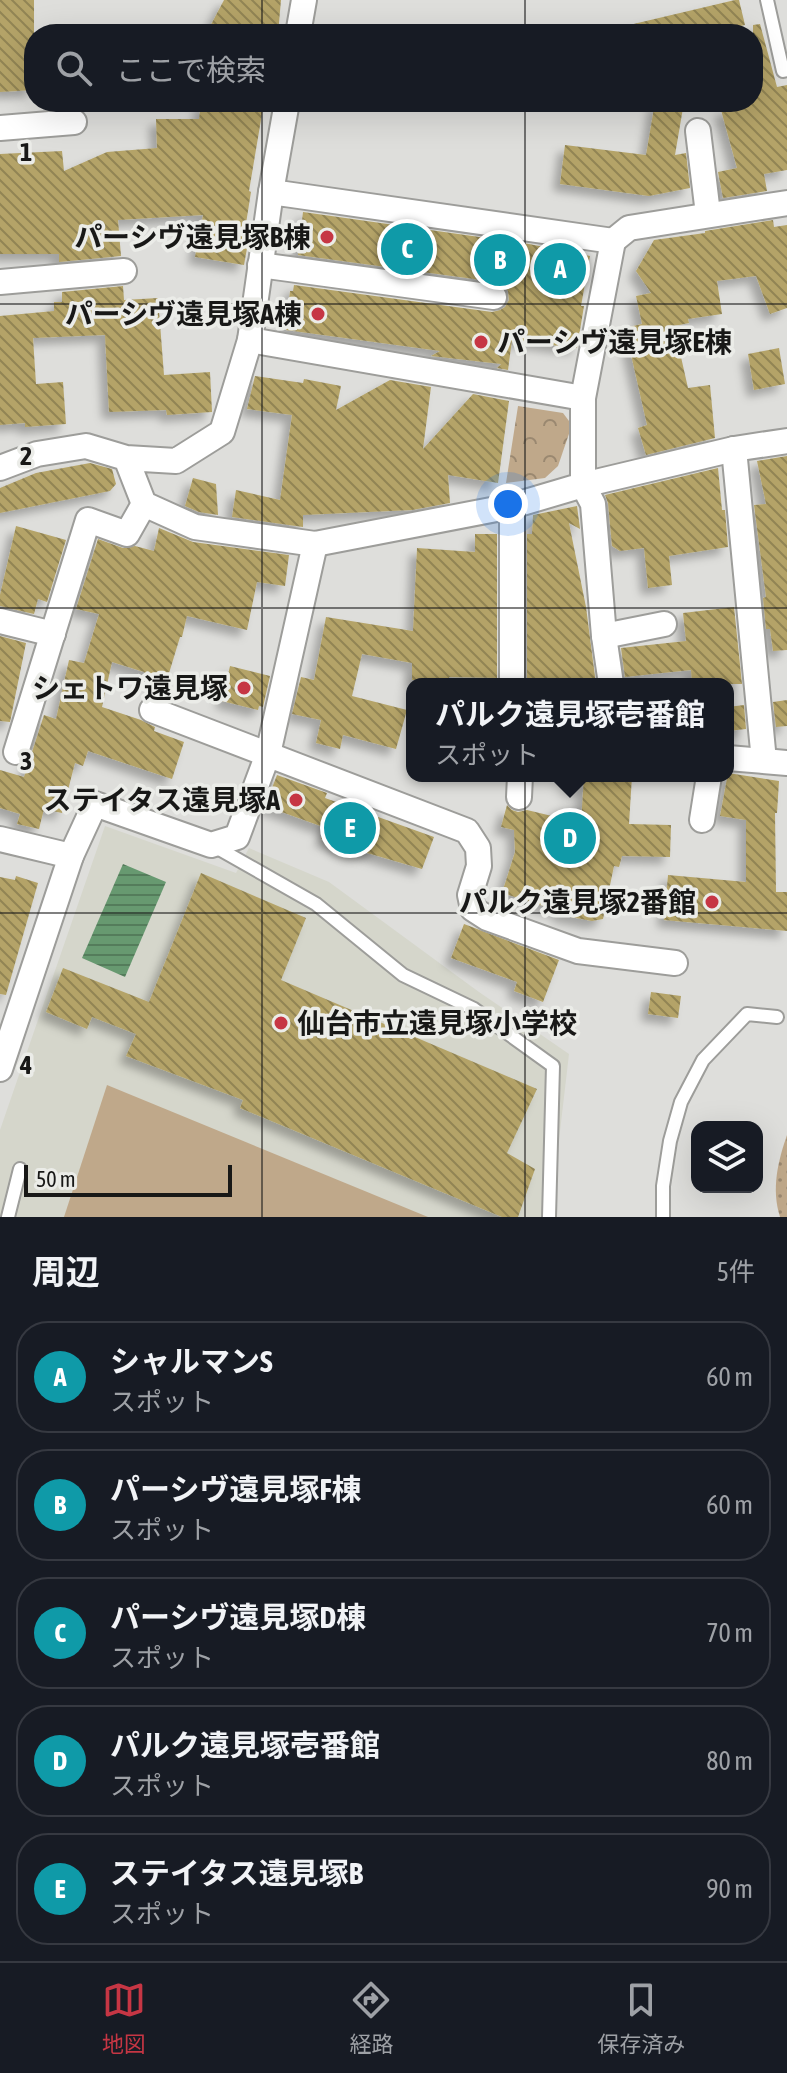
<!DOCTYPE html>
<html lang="ja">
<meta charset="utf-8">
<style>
body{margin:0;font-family:"Asap Condensed","Noto Sans JP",sans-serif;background:#242831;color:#f1f3f6}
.controls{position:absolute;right:24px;bottom:24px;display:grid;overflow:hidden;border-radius:16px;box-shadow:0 8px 32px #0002}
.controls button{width:72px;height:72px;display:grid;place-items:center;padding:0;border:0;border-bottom:2px solid #363941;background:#171b24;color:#f1f3f6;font:40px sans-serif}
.scale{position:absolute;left:24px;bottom:20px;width:208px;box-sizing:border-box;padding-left:8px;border:4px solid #181817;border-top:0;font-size:22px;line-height:28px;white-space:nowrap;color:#181817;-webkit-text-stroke:6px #ebece8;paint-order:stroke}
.you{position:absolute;left:508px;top:504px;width:28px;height:28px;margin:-20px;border:6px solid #fff;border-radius:50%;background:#1a73e8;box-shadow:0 0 0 12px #1a73e833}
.badge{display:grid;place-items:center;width:52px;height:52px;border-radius:50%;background:#c63644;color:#fff;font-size:26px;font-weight:700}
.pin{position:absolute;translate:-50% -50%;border:4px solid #fff;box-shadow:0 2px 8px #0006}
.popup{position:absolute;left:406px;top:678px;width:328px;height:104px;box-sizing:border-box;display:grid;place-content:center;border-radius:16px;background:#171b24;filter:drop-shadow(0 2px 6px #0005);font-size:26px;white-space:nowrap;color:#9ea1a6}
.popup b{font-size:30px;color:#f1f3f6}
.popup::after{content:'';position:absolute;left:50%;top:100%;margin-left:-16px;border:16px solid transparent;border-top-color:#171b24}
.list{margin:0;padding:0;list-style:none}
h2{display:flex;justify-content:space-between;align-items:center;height:104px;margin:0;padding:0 32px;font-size:34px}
h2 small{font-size:26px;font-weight:400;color:#9ea1a6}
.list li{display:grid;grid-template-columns:52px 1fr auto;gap:24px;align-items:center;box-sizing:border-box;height:112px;margin:0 16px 16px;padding:0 16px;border:2px solid #363941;border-radius:32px}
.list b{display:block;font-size:30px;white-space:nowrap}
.list p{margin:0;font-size:26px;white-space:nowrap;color:#9ea1a6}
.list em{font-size:26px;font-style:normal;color:#9ea1a6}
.icon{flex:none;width:44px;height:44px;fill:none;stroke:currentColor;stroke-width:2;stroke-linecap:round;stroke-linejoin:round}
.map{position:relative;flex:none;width:787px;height:1217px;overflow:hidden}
.search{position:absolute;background:#171b24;box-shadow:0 8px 32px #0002;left:24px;right:24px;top:24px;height:88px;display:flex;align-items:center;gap:20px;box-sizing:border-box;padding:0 28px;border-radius:32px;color:#9ea1a6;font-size:30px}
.sheet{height:744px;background:#171b24}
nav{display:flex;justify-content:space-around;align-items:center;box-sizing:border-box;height:112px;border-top:2px solid #363941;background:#171b24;font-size:22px;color:#9ea1a6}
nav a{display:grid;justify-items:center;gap:4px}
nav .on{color:#c63644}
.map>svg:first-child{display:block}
.built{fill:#d5d6cb}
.grass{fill:url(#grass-dots)}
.park{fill:url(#park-crowns)}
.pitch{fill:#bfa88a}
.water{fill:url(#water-rules)}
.building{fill:url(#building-back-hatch);filter:url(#shadow)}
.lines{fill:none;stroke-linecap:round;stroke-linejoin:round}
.service-casing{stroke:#9d9d9a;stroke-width:16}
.minor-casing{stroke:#9d9d9a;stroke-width:28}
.service{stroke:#fff;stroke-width:12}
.minor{stroke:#fff;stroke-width:24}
.grid{fill:none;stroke:#181817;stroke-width:2;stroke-opacity:0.55}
.poi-dot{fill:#c63644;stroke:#ebece8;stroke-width:3}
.labels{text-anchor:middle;stroke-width:7;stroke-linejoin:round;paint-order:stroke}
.poi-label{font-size:28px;font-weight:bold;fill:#181817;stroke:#ebece8;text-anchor:end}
.grid-label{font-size:26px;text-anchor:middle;font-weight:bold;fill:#181817;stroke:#ebece8;stroke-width:7;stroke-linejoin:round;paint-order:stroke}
</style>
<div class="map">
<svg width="787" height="1217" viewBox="0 0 787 1217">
<defs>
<pattern id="grass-dots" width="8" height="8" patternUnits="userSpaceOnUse" patternTransform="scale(2)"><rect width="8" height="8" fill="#bfa88a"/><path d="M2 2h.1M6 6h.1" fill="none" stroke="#9a8870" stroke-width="1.8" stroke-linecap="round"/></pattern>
<pattern id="park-crowns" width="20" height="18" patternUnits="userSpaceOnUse" patternTransform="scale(2)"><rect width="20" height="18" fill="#bfa88a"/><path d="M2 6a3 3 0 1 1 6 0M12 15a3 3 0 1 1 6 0" fill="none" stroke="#9a8870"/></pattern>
<pattern id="water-rules" width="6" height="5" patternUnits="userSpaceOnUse" patternTransform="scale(2)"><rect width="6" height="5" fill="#679970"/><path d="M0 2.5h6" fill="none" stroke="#547c5b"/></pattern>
<pattern id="building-back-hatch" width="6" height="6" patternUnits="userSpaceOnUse" patternTransform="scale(2)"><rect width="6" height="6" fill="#b4a367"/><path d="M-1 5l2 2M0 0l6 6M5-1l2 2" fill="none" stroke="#918454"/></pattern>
<filter id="shadow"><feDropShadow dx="-7" dy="7" stdDeviation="4" flood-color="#0004"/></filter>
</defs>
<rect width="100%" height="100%" fill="#dededb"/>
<!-- built -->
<polygon class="built" points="105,826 236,873 249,848 329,882 479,992 569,1054 550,1217 0,1217 0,1130"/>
<!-- grass -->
<path class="grass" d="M787,1135V1217H780C771,1189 778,1161 787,1135Z"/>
<!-- park -->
<polygon class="park" points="518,406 563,413 572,425 558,466 545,478 506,483"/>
<!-- pitch -->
<polygon class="pitch" points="107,1085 428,1217 64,1217"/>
<!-- water -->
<polygon class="water" points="123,864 166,882 125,977 82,958"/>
<!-- building -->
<g class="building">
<polygon points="0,0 34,0 34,90 0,92"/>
<polygon points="224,0 281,0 278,34 206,34"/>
<polygon points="735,0 739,0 745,25 707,34 700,34 697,25 695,34 626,34 625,26"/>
<polygon points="760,24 777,87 787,85 787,170 764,174 767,191 723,198 718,172 737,168 721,110 753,102 753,25"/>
<polygon points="201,102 264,102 249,191 251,192 244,236 249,237 244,265 195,257 203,215 118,220 121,256 59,262 59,254 0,254 0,154 62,151 64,171 107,152 157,148 156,119 199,119"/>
<polygon points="655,102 684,102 675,155 686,153 690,188 649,196 560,184 565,145 646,155"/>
<polygon points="303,212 529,244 590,256 581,306 584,306 577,348 512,340 508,370 497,368 501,364 431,356 440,351 286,330 290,291 293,291 294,285 492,312 500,310 505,307 509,300 508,291 503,285 496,282 298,255"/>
<polygon points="773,220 774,227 787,225 787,308 770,314 756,276 717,281 722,314 688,319 689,323 674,326 688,388 710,385 715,438 646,455 638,428 647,425 627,337 629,327 642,324 636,296 651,293 636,271 654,240 705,233 705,231"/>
<polygon points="123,286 124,300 158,298 164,375 210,372 212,412 167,415 166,410 109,412 105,335 33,338 36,384 63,382 66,424 25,427 25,423 0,425 0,316 54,311 54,302 62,302 62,292"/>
<polygon points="779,348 785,384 754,390 748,354"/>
<polygon points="255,376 303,383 304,379 341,386 336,410 390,380 431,387 423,449 473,394 509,401 498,483 448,475 450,503 412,510 303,515 303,527 232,517 236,490 280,500 292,415 247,409"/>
<polygon points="787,456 787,650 773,651 770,629 766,629 763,598 766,597 754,505 766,504 757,461"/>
<polygon points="90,463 112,469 116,484 110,491 0,513 0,488 36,473"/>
<polygon points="718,468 722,510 725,510 728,547 669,556 672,585 648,588 644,548 620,551 612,546 608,503 605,495"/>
<polygon points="193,478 216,484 218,515 199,512 185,506"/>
<polygon points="577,506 580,529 569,523 586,607 596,684 527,684 527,534 532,534 533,515"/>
<polygon points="16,526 66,540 47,602 38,599 34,614 0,606 0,595"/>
<polygon points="159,528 193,542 289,555 285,586 257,582 247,630 187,616 182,637 180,637 163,693 144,672 112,662 102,707 141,720 155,727 154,731 184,742 172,779 88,751 83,766 75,763 62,813 44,809 39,829 17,824 20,814 0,808 0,770 24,777 44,715 56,719 69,660 84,663 99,614 76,609 98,539 123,548 135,546 154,551"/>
<polygon points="475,534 497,534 497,678 449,677 449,680 412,680 412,663 362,654 352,696 407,710 396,749 343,735 340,749 316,743 321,720 292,714 301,677 314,680 326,617 413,631 417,548 475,552"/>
<polygon points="734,607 742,684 692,684 691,670 625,677 621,648 686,641 683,613"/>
<polygon points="0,636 26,643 10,722 0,721"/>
<polygon points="230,666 270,676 263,707 259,706 258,710 222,701"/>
<polygon points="787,700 787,726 776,727 773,702"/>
<polygon points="744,705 746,729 728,731 728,707"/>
<polygon points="728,773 779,781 777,813 775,813 776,892 787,892 787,931 664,920 668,875 746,882 746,820 720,816"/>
<polygon points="277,775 327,793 325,798 434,837 422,869 357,850 357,852 321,839 326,828 265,806"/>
<polygon points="584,776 632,776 629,824 671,825 670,857 622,856 619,867 614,866 603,919 592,921 560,915 560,911 502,893 515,852 514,830 501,827 507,805 512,810 518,812 527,810 581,823"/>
<polygon points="201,873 306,918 281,980 537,1089 507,1153 535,1169 518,1217 502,1217 240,1108 243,1100 126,1056 136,1034 92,1017 87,1029 46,1012 63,968 149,1002"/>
<polygon points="16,876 38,883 6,995 0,994 0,877 15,880"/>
<polygon points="464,924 559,960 543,1002 514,991 517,982 451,958"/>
<polygon points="651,992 681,996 678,1018 648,1014"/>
</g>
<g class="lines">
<!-- service casing -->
<g class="service-casing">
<g id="service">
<polyline points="767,0 783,71 787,70"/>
<polyline points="214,846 316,904 403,975 474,1009 553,1066 549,1217"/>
<polyline points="8,1217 20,1169"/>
<polyline points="663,1217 663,1186 670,1141 681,1102 703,1060 747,1014 777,1017"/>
</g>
</g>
<!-- minor casing -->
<g class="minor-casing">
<g id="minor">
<polyline points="298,34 304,0"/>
<polyline points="0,128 74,122"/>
<polyline points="698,131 708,214"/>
<polyline points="271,192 287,102"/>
<polyline points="613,241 629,228 787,203"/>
<polyline points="260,265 494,297"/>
<polyline points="0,282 124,271"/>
<polyline points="250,340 583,398"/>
<polyline points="734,449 764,761"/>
<polyline points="0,468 37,454 86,446 126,458 144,504 195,527 315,544 512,506 583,485 583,398 613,241 271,192 250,340 222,432 176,461 126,458"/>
<polyline points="0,621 53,634"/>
<polyline points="604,636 664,624"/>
<polyline points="512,684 512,506"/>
<polyline points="611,684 604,636 593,504 583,485 734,449 787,441"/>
<polyline points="152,710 467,831 478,848 479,866 470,895 473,909 487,918 578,951 675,963"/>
<polyline points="16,752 88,520 127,534 144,504"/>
<polyline points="728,758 787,763"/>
<polyline points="519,797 520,776"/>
<polyline points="702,820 709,776"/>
<polyline points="0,839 71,856"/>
<polyline points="0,1069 71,856 95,804 211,845 237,837 268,754 315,544"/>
</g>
</g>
<!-- service -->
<use href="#service" class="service"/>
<!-- minor -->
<use href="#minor" class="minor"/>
</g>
<!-- grid -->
<path class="grid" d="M262,0V34M525,0V34M262,102V1217M525,102V1217M0,304H787M0,608H787M0,913H787"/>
<!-- markers -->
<g class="poi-dot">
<circle cx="327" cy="237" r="8"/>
<circle cx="318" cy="314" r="8"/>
<circle cx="481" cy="342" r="8"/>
<circle cx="244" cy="688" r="8"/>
<circle cx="296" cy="800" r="8"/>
<circle cx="712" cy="902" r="8"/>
<circle cx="281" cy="1023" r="8"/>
</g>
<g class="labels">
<!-- poi labels -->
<g class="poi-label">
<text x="311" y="247">パーシヴ遠見塚B棟</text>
<text x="302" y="324">パーシヴ遠見塚A棟</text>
<text x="497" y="352" text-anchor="start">パーシヴ遠見塚E棟</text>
<text x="228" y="698">シェトワ遠見塚</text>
<text x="280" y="810">ステイタス遠見塚A</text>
<text x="696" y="912">パルク遠見塚2番館</text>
<text x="297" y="1033" text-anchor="start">仙台市立遠見塚小学校</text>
</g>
</g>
<g class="grid-label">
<text x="26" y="161">1</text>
<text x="26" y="465">2</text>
<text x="26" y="770">3</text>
<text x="26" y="1074">4</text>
</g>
</svg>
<div class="controls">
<button><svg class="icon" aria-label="layers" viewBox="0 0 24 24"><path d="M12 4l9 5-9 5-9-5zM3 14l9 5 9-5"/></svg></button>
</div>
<div class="scale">50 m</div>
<div class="you"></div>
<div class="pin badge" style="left:560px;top:269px;background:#0f9aa8">A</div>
<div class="pin badge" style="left:500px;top:260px;background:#0f9aa8">B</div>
<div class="pin badge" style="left:407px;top:249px;background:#0f9aa8">C</div>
<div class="pin badge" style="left:570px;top:838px;background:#0f9aa8">D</div>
<div class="popup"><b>パルク遠見塚壱番館</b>スポット</div>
<div class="pin badge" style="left:350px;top:828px;background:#0f9aa8">E</div>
<div class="search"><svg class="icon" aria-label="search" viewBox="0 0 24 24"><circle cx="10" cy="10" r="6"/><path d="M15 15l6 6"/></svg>ここで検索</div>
</div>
<section class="sheet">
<h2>周辺<small>5件</small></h2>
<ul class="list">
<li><span class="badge" style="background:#0f9aa8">A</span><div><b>シャルマンS</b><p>スポット</p></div><em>60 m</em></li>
<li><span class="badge" style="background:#0f9aa8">B</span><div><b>パーシヴ遠見塚F棟</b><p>スポット</p></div><em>60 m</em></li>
<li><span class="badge" style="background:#0f9aa8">C</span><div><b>パーシヴ遠見塚D棟</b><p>スポット</p></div><em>70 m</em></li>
<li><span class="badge" style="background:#0f9aa8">D</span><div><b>パルク遠見塚壱番館</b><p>スポット</p></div><em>80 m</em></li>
<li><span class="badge" style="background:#0f9aa8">E</span><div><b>ステイタス遠見塚B</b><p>スポット</p></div><em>90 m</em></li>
</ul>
</section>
<nav>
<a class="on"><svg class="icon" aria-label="map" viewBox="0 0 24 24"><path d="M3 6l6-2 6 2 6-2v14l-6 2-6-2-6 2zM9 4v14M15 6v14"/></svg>地図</a>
<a><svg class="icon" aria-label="directions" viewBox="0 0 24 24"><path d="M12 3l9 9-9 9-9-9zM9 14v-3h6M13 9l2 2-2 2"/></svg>経路</a>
<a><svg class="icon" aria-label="saved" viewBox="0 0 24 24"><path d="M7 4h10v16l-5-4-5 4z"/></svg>保存済み</a>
</nav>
